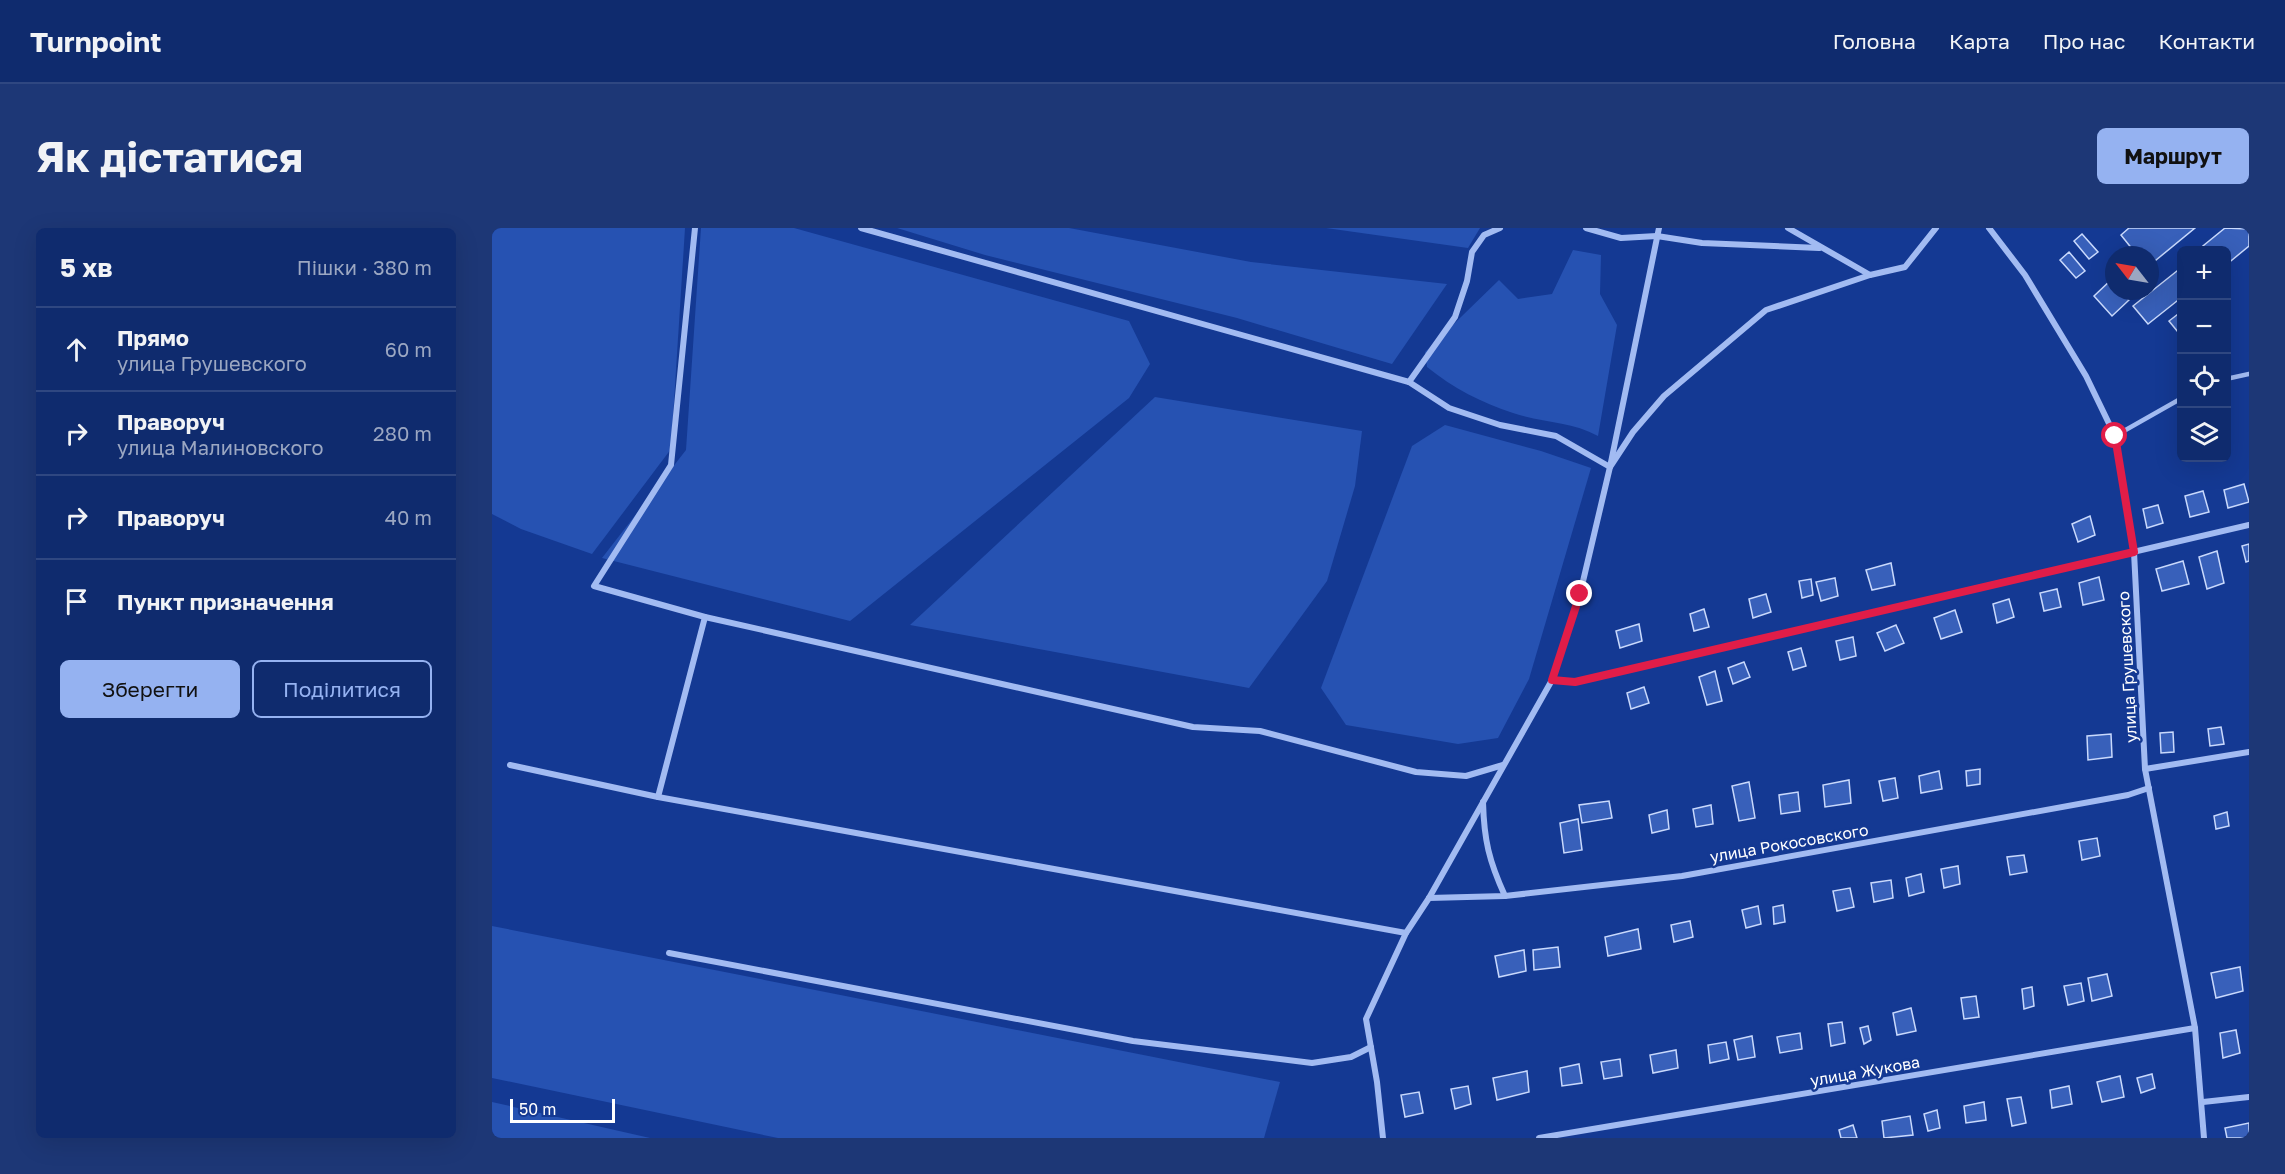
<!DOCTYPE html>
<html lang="uk">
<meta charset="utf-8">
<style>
body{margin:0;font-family:"Golos Text",sans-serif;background:#1d3776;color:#f1f3f6}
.controls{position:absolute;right:18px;top:18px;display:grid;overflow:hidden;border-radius:9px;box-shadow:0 6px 24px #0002}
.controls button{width:54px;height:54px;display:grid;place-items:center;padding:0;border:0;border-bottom:2px solid #2f4781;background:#0f2b6e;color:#f1f3f6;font:30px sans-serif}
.compass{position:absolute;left:1613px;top:18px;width:54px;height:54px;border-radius:50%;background:#0f2b6e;box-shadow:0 6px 24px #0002;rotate:301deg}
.scale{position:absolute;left:18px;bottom:15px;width:105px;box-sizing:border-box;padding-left:6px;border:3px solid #fff;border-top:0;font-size:16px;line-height:21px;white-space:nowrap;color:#fff;-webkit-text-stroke:4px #143993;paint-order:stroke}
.stop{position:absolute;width:18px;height:18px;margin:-14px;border:4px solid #e11d48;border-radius:50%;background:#fff}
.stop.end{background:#e11d48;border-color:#fff;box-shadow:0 2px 6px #0008}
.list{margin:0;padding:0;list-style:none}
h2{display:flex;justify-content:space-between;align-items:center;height:78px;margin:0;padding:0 24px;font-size:26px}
h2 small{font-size:20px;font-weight:400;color:#9ba7c2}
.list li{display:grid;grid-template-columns:39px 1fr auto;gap:18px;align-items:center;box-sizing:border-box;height:84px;padding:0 24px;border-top:2px solid #2f4781}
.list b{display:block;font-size:22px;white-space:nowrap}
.list p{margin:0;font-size:20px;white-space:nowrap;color:#9ba7c2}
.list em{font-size:20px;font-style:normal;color:#9ba7c2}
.actions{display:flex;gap:12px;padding:18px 24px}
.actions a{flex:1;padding:14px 0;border:2px solid #95b2f1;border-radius:9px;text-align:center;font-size:21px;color:#95b2f1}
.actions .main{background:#95b2f1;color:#111}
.icon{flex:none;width:33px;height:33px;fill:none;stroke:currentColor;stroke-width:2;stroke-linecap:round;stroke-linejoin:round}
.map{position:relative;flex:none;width:1757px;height:910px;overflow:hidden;border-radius:9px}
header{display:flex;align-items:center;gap:36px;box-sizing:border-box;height:84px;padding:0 30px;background:#0f2b6e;border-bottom:2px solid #2f4781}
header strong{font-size:28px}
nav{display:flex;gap:33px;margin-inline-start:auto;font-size:21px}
.intro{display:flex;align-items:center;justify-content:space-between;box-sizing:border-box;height:144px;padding:0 36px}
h1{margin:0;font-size:42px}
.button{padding:15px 27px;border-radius:9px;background:#95b2f1;color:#111;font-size:21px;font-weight:700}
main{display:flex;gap:36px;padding:0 36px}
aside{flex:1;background:#0f2b6e;border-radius:9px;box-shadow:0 6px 24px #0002}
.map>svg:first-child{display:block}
.green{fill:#2652b2}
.building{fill:#3860ba;stroke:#c9d9fc;stroke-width:1.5}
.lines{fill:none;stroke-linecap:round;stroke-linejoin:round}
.service{stroke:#a2bbf2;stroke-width:4.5}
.minor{stroke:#a2bbf2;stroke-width:6}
.route{stroke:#e11d48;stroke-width:8}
.labels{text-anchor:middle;stroke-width:5;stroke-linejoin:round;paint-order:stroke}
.street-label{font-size:16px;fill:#fff;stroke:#143993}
</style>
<header>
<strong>Turnpoint</strong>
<nav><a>Головна</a><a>Карта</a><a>Про нас</a><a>Контакти</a></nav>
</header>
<div class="intro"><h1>Як дістатися</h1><a class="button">Маршрут</a></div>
<main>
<aside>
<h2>5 хв<small>Пішки · 380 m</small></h2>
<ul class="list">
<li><svg class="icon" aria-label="ahead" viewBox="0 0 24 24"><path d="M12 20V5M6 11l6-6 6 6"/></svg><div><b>Прямо</b><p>улица Грушевского</p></div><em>60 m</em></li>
<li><svg class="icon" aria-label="right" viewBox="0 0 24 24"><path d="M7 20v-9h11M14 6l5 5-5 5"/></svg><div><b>Праворуч</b><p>улица Малиновского</p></div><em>280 m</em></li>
<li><svg class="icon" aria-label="right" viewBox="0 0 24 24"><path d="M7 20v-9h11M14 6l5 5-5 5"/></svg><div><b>Праворуч</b></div><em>40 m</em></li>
<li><svg class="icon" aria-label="arrive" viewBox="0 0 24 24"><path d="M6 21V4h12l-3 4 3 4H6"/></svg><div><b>Пункт призначення</b></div></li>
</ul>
<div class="actions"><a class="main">Зберегти</a><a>Поділитися</a></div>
</aside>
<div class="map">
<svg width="1757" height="910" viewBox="0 0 1757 910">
<rect width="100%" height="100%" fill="#143993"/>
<!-- green -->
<g class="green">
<polygon points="0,0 193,0 179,221 100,326 29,301 0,286"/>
<polygon points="209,0 302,0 637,93 658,136 637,170 358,393 110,330 194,222"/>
<polygon points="405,0 577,0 759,34 955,56 900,136 745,90 493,27"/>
<polygon points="834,0 988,0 976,20"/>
<path d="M1081,22L1109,27L1108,66L1125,97L1106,208C1079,193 1050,195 1021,185C990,175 961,160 935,139L933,124L1007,52L1026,71L1060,66Z"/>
<polygon points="663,169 870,203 863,258 835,353 757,460 418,397"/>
<polygon points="953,197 1049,223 1099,240 1037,451 1006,510 966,516 854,497 829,460 920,218"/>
<polygon points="0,698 788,854 772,910 286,910 0,850"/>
<polygon points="0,874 158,910 0,910"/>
</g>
<!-- building -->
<g class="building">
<polygon points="1637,0 1703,0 1658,37 1658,27 1645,27 1629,7"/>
<polygon points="1733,0 1757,1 1757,18 1734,37 1734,22 1706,22"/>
<polygon points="1590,6 1606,24 1597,31 1582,13"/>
<polygon points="1577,24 1593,43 1584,50 1568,32"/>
<polygon points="1690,39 1690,69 1656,96 1641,78"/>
<polygon points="1619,52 1622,63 1629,63 1637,72 1620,88 1602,68"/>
<polygon points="1690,83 1690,109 1677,93"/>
<polygon points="1752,256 1757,274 1736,280 1732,262"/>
<polygon points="1711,263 1717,284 1698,289 1693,268"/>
<polygon points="1666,277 1671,295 1655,300 1651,281"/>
<polygon points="1598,288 1603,307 1586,314 1580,296"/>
<polygon points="1757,316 1757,333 1754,334 1750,318"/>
<polygon points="1725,323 1732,355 1715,361 1707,329"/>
<polygon points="1691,333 1697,356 1670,363 1664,341"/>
<polygon points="1399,335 1403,357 1380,362 1374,342"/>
<polygon points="1607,349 1612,372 1591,377 1587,355"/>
<polygon points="1343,350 1346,368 1329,373 1324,354"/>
<polygon points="1319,351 1321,367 1310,370 1307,353"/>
<polygon points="1565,361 1569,379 1552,383 1548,365"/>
<polygon points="1274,366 1279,384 1261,390 1257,371"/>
<polygon points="1517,371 1522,389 1505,395 1501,376"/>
<polygon points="1212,381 1217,399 1202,403 1198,386"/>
<polygon points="1463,382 1470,404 1449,411 1442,390"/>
<polygon points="1147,396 1150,413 1128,420 1124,403"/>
<polygon points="1404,397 1412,415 1393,423 1385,405"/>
<polygon points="1361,409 1364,428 1348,432 1344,413"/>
<polygon points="1309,420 1314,438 1301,442 1296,424"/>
<polygon points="1252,434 1258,449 1241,456 1236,440"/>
<polygon points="1223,443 1230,473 1215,477 1207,449"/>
<polygon points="1152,459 1157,475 1139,481 1135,465"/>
<polygon points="1729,499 1732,516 1718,518 1716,501"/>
<polygon points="1681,504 1682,524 1669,525 1668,505"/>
<polygon points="1619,506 1620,529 1596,532 1595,508"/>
<polygon points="1488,541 1488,556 1475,558 1474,543"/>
<polygon points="1447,543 1450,561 1429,565 1427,548"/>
<polygon points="1403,550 1406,570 1391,573 1387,553"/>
<polygon points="1357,552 1359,575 1333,579 1331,557"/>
<polygon points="1257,554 1263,590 1247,593 1240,558"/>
<polygon points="1306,564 1308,583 1289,586 1287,567"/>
<polygon points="1117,573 1120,590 1090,595 1087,577"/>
<polygon points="1219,577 1221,596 1204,599 1201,581"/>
<polygon points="1175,582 1177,601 1160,605 1157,587"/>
<polygon points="1735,584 1737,598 1724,601 1722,588"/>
<polygon points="1086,591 1090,622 1072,625 1068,595"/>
<polygon points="1605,610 1608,628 1590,632 1587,613"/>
<polygon points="1532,627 1535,644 1518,647 1515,629"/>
<polygon points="1466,638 1468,656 1452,660 1449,641"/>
<polygon points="1429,646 1432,664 1417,668 1414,650"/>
<polygon points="1399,652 1401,670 1382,674 1379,655"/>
<polygon points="1358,660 1362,679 1345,683 1341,663"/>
<polygon points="1291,677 1293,694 1282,696 1281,679"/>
<polygon points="1266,678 1269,696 1254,700 1250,682"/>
<polygon points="1198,693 1201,709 1182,714 1179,697"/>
<polygon points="1146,701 1149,721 1116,728 1113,709"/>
<polygon points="1066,719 1068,739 1042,742 1041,722"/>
<polygon points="1032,722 1034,743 1007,749 1003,728"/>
<polygon points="1748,739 1751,763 1724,770 1719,745"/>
<polygon points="1615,746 1620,768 1600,773 1596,750"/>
<polygon points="1589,755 1592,773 1576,777 1572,758"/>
<polygon points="1540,759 1542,778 1532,781 1530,761"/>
<polygon points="1484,768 1487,789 1472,791 1469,770"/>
<polygon points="1419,780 1424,803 1405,807 1401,785"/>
<polygon points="1350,794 1353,815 1339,818 1336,796"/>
<polygon points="1376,798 1379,812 1372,816 1368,800"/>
<polygon points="1744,802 1748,825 1731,830 1728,805"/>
<polygon points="1308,805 1310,821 1288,825 1285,809"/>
<polygon points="1260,808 1263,829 1246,832 1242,812"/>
<polygon points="1234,814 1237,831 1218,835 1216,817"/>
<polygon points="1184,822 1186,840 1161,845 1158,827"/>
<polygon points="1128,831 1130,848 1112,851 1109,834"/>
<polygon points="1087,836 1090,855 1070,858 1068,840"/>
<polygon points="1035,843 1037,864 1005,872 1001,850"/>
<polygon points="1660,846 1663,860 1649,865 1645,850"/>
<polygon points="1628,848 1632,869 1610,874 1605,854"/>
<polygon points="976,858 979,876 963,881 959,861"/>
<polygon points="1577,858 1580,876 1560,880 1558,862"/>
<polygon points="927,864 931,885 913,889 909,867"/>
<polygon points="1529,869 1534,895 1520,898 1515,871"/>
<polygon points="1492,874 1494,892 1474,895 1472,878"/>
<polygon points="1445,882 1448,900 1436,903 1432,886"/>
<polygon points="1418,888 1421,907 1392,910 1390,893"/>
<polygon points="1757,895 1757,910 1735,910 1733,900"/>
<polygon points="1361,897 1365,910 1349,910 1347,902"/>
</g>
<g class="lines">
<!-- service -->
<g class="service">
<polyline points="1734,151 1757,146"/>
<polyline points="1623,208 1690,170"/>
</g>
<!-- minor -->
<g class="minor">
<polyline points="203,0 179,237 102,358 213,389 701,499 768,503 924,544 974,548 1011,537"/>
<polyline points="369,0 917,154 963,89 975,53 980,24 992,7 1008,0"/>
<polyline points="1094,0 1129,10 1165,8 1210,15 1327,20"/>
<polyline points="1296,0 1378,47 1413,39 1444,0"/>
<polyline points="1497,0 1533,47 1594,148 1623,208 1642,324 1653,541 1703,800 1712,910"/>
<polyline points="917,154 957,180 1008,197 1064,208 1118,239 1141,204 1172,168 1274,82 1378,47"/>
<polyline points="1060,452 1083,454 1757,297"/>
<polyline points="18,537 166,569 914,705"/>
<polyline points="1653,541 1757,524"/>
<polyline points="166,569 213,389"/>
<path d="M991,574C992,612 997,633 1013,668"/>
<polyline points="937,670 1013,668 1190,648 1636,567 1657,560"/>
<polyline points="177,725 641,813 820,835 859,829 879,819"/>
<polyline points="1711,874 1757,869"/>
<polyline points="891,910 885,854 874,791 914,705 937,670 1060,452 1088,366 1118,239 1167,0"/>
<polyline points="1047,910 1703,800"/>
</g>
</g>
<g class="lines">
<!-- route -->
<polyline class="route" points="1088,366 1060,452 1083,454 1642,324 1623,208"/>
</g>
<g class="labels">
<!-- street labels -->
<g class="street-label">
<text transform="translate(1635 439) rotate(-93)" y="6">улица Грушевского</text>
<text transform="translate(1297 615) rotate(-10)" y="6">улица Рокосовского</text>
<text transform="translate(1373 843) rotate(-10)" y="6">улица Жукова</text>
</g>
</g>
</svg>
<div class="controls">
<button>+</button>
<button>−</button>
<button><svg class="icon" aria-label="locate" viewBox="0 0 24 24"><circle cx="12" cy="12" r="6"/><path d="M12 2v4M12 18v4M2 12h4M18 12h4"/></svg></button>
<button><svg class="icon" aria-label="layers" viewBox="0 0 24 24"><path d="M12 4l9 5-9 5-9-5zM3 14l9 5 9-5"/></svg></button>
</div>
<svg class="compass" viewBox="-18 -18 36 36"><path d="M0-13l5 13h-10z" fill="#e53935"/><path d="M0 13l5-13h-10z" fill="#9ba7c2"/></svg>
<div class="scale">50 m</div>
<div class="stop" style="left:1623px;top:208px"></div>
<div class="stop end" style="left:1088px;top:366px"></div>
</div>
</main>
